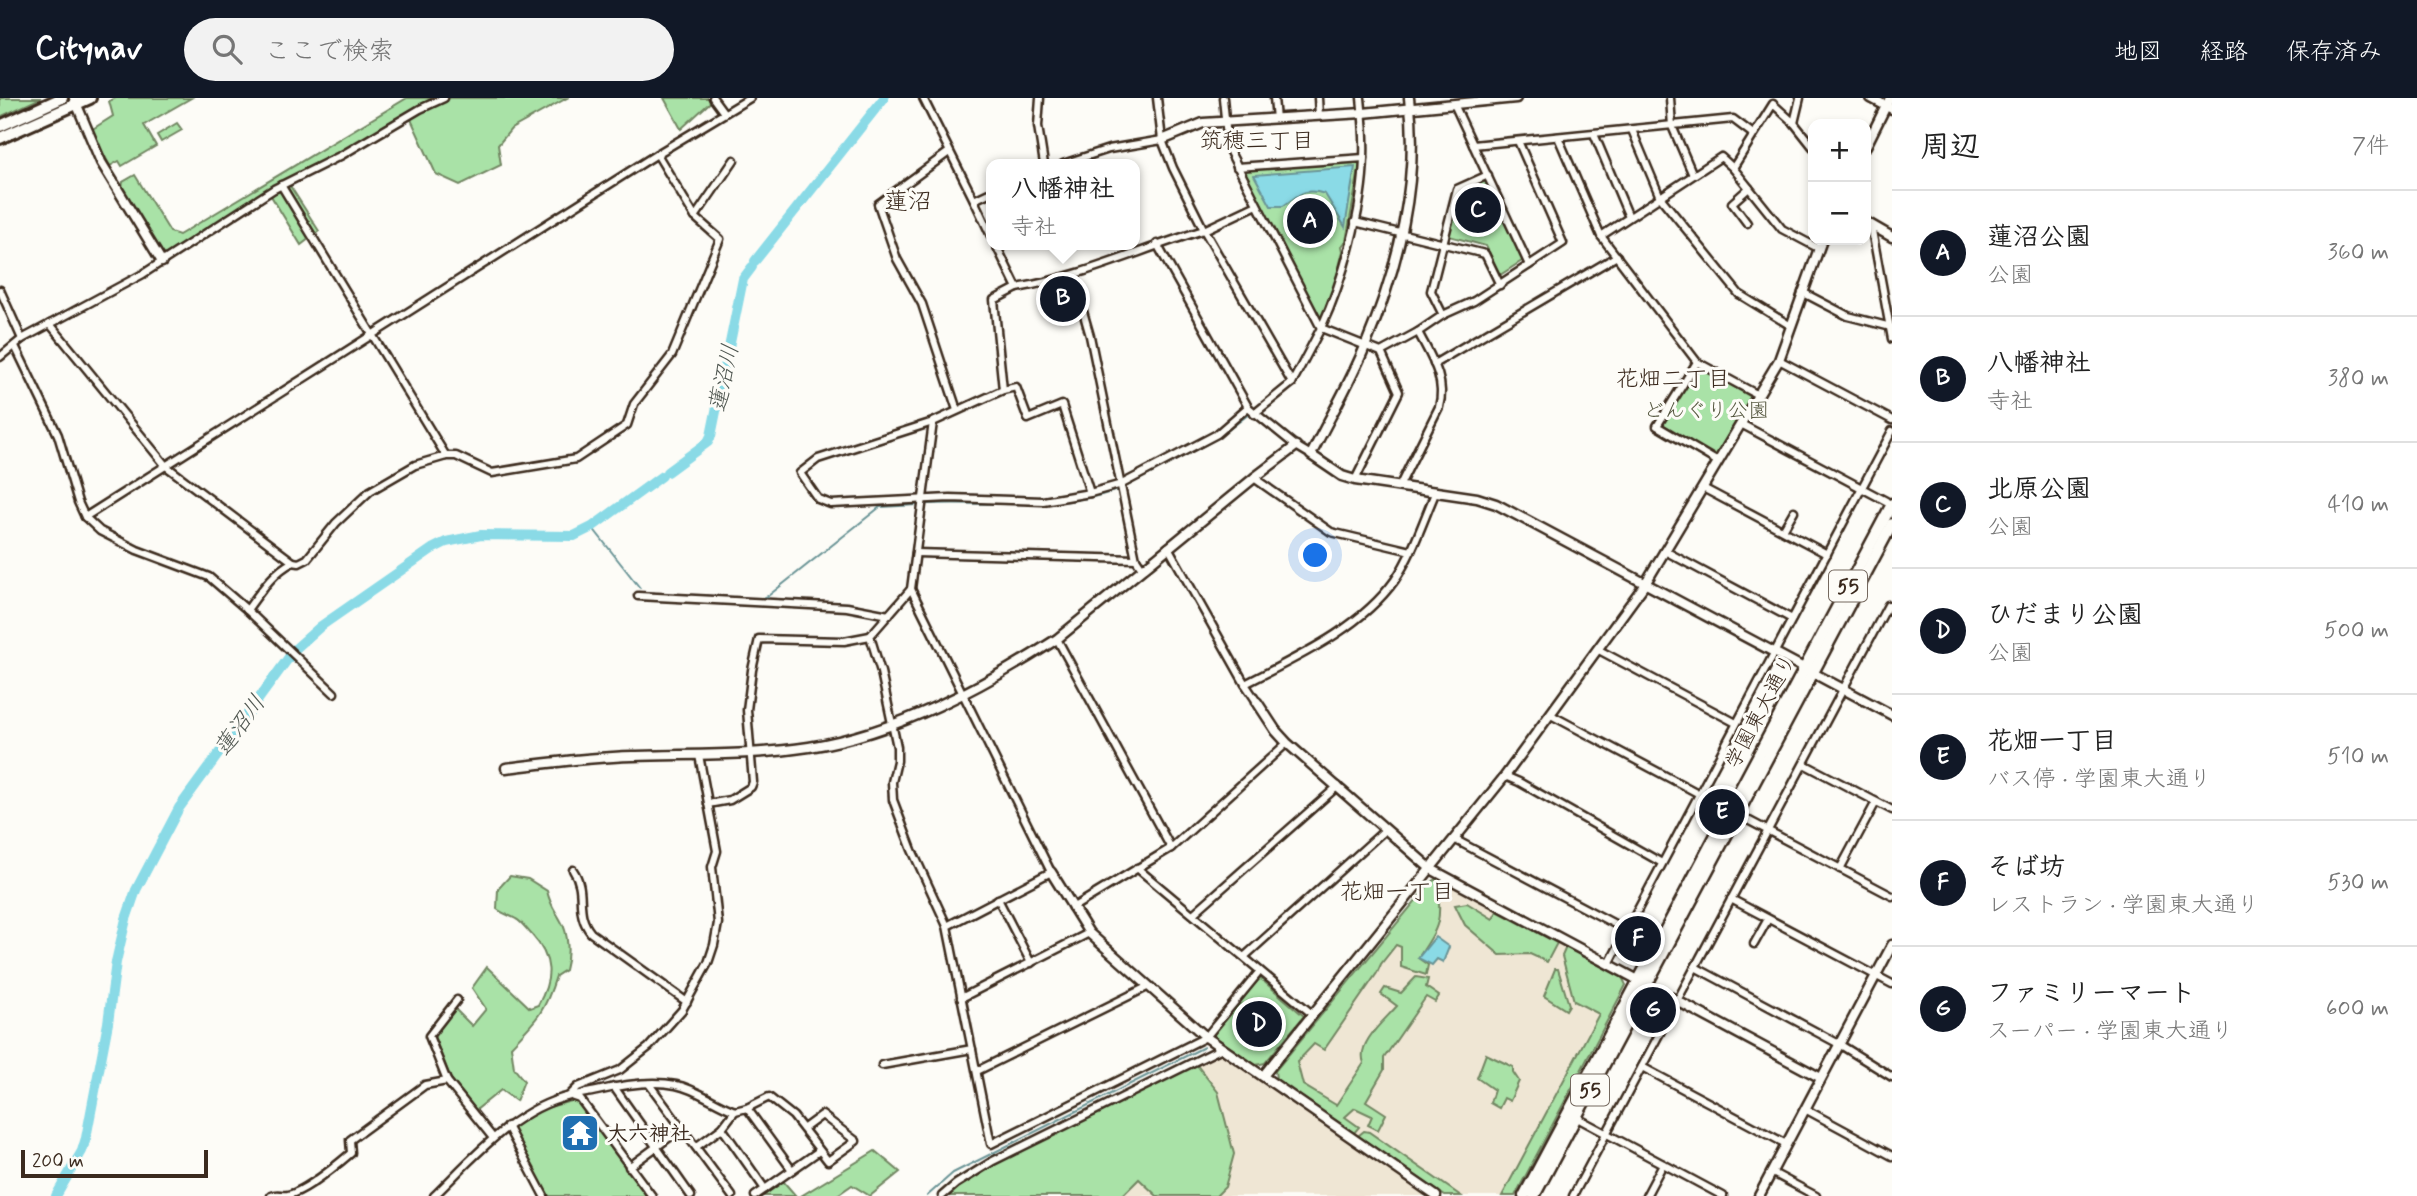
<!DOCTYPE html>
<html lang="ja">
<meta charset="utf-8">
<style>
body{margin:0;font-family:Mynerve,"Klee One",sans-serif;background:#f2f2f2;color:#222}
.controls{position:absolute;right:21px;top:21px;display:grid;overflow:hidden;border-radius:14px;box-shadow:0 4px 10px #0003}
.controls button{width:63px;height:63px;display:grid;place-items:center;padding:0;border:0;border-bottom:2px solid #e0e0e0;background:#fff;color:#222;font:35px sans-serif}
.scale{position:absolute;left:21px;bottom:18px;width:187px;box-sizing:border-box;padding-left:7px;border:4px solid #3b2a1e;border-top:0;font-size:19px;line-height:24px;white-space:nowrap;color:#3b2a1e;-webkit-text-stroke:5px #fdfcf7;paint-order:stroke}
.you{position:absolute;left:1316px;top:458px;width:24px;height:24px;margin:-18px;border:5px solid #fff;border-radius:50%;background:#1a73e8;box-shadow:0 0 0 10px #1a73e833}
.badge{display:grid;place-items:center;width:46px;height:46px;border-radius:50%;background:#111827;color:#fff;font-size:23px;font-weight:700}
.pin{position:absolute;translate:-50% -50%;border:4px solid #fff;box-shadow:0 2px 7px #0006}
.popup{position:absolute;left:986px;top:61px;width:154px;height:91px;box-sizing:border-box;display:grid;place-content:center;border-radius:14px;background:#fff;filter:drop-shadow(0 2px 5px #0005);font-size:23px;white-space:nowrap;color:#767676}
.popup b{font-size:26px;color:#222}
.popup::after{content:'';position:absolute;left:50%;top:100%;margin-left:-14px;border:14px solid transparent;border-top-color:#fff}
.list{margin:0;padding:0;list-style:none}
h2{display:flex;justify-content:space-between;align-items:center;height:91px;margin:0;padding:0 28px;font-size:30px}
h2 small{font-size:23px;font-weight:400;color:#767676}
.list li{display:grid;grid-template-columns:46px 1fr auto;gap:21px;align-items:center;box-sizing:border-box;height:126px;padding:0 28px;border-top:2px solid #e0e0e0}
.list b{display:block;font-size:26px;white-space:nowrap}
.list p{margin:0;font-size:23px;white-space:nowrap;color:#767676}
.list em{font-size:23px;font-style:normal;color:#767676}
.icon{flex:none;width:38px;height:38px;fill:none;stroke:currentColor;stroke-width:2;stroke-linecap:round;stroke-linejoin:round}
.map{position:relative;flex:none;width:1892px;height:1098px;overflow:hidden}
header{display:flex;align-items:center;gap:42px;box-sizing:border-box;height:98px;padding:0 35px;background:#111827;color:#fff}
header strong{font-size:33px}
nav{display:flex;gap:38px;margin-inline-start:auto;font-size:24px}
.search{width:490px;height:63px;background:#f2f2f2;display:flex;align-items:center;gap:18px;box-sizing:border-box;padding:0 24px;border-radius:38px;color:#767676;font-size:26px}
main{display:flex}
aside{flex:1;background:#fff}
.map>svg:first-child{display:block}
.built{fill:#efe6d4}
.green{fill:#a9e2a7;stroke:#728662;stroke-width:2}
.water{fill:#8adae6;stroke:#6a9496;stroke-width:2}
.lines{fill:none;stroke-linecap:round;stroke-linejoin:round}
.stream{stroke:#6a9496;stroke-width:2}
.river{stroke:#8adae6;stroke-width:10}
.minor-casing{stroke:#3b2a1e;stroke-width:11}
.tertiary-casing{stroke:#3b2a1e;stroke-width:13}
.primary-casing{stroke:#3b2a1e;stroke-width:15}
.trunk-casing{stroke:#3b2a1e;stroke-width:16}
.minor{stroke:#fdfcf7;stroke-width:6}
.tertiary{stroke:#fdfcf7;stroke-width:8}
.primary{stroke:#fdfcf7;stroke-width:10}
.trunk{stroke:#fdfcf7;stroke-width:10}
.labels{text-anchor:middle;stroke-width:6;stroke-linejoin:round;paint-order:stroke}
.shield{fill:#fdfcf7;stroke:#75695f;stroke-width:2}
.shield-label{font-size:19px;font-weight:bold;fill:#3b2a1e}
.park-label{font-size:21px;fill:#565840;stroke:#fdfcf7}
.street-label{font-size:21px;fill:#3b2a1e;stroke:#fdfcf7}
.poi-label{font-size:21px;font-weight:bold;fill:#3b2a1e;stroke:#fdfcf7;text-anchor:start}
.neighbourhood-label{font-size:23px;fill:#3b2a1e;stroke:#fdfcf7}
.water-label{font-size:23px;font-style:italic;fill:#4f5650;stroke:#fdfcf7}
.quarter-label{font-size:24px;fill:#3b2a1e;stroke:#fdfcf7}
</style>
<header>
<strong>Citynav</strong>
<div class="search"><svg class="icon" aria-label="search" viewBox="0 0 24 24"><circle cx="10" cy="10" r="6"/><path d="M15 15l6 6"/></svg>ここで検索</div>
<nav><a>地図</a><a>経路</a><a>保存済み</a></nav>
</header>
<main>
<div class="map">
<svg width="1892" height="1098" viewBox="0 0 1892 1098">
<rect width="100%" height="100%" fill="#fdfcf7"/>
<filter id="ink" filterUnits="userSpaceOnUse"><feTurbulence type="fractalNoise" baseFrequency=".0143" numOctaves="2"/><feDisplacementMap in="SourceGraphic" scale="14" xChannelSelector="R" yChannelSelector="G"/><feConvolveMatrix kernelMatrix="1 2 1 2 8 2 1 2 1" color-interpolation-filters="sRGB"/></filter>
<g filter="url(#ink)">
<!-- built -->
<g class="built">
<polygon points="1437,781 1622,879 1626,887 1515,1098 1445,1098 1276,981 1275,973 1431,784"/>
<polygon points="1218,954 1224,955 1429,1098 946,1098 987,1069"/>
</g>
<!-- green -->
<g class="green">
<polygon points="0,0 41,0 0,19"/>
<polygon points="116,0 191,0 144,27 156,48 122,68 119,63 110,68 91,32 113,18 109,3"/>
<polygon points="407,0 567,0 511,31 498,47 501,67 460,87 436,76 410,19 287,83 319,133 301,147 268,93 164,159 122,90 123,84 135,77 170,134 179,137"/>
<polygon points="664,0 715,0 681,31"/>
<polygon points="177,25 182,32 161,44 157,37"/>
<polygon points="1358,64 1360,66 1346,143 1342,148 1343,153 1331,201 1323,221 1320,221 1243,74 1245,71"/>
<polygon points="1484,76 1525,161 1500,177 1486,148 1449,138 1459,87"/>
<polygon points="1699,269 1751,299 1716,357 1712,358 1661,325 1695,270"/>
<path d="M510,778L528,781L547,793C551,809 554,810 561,823C569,836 569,858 565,872L556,878C545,914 537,921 511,948L514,970L524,983L516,1003L501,992L476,1012L451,981L434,938L455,911L472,928L486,911L472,890L487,869L530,910L538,907C553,881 553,860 532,837C527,832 522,824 516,821C509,817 503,816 497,811L498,791Z"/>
<path d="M1437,781C1441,824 1442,824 1418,860L1428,867L1426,877L1401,869V849L1396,847L1381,866L1377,875L1324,952L1314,946L1297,964L1303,987L1336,1007L1364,965C1356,945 1385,922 1397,908L1381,896L1385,890L1401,895L1416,879L1428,881L1426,889L1439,898L1435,904L1426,899L1384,960V972L1366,1003L1386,1016L1378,1032L1368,1027L1372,1018L1355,1010L1345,1019L1359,1029L1354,1035L1276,981L1275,973L1431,784Z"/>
<polygon points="1467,805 1493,821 1497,813 1557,845 1547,864 1530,856 1500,857 1465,827 1455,807"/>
<polygon points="1566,849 1622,879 1626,887 1515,1098 1502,1098 1599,916 1574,903 1562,858"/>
<polygon points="1555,871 1558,871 1569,907 1566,912 1544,898"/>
<polygon points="1261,881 1304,918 1265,965 1256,967 1214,938 1214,933 1258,882"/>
<polygon points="1486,956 1513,969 1513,974 1519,983 1510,1003 1504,1000 1499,1010 1490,1005 1494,992 1477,980"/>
<polygon points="1196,966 1218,994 1234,1056 1225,1089 1216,1098 1157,1098 1139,1081 1122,1098 946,1098 987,1069"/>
<polygon points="575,1002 579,1004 648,1098 547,1098 512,1032 514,1028 542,1011"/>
<polygon points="1364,1033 1369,1034 1461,1098 1445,1098 1358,1038"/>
<polygon points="875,1053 900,1074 870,1098 852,1087 836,1098 801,1098"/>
<polygon points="783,1083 796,1098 762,1098"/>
</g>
<!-- water -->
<g class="water">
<path d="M1355,69L1345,129L1325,96C1302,89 1299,98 1283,108H1271L1254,77Z"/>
<polygon points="1435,839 1449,849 1443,864 1437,861 1432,867 1418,860"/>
</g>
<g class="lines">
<!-- stream -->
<g class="stream">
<polyline points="1125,389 1218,340 1249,316"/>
<path d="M925,406C992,403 1053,414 1118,392"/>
<polyline points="592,429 640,490"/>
<polyline points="644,495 725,499"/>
<polyline points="737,500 761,501 768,498 880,409 918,407"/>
<polyline points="927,1098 953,1075 1204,949"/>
</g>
<!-- river -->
<g class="river">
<polyline points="755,163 884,0"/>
<polyline points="667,374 708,344 711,338 743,181 752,169"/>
<polyline points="56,1098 82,1053 86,1040 108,925 116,864 126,821 136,792 179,710 295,551 321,528 432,451 446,444 481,437 574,438 592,429 662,378"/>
</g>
<!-- minor casing -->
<g class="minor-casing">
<g id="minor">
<polyline points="713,0 724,15"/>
<polyline points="923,0 974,102 991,94"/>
<polyline points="1040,0 1038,28 1044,66"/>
<polyline points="1223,0 1228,50 1321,230 1292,285 1254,316"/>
<polyline points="1274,0 1276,21"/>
<polyline points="1318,0 1319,18"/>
<path d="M1361,0C1363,19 1365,40 1364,59C1363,111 1343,183 1321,230L1381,254L1418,234L1443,217L1474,203L1563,145L1518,43"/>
<polyline points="1670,0 1672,28 1693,77"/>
<polyline points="1454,6 1529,167"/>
<polyline points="1794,25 1800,0"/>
<polyline points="1632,32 1660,99 1739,196 1791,228"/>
<polyline points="1594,36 1629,119"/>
<polyline points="1558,39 1601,138 1697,264 1758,297"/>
<polyline points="1473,47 1733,21 1753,36"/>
<polyline points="949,54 878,106 897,161 922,206 957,312"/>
<polyline points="1063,66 1109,51 1162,42"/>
<polyline points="1237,69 1364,60"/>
<polyline points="1733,70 1773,6 1794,25 1813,49"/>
<polyline points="281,87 446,358"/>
<polyline points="974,102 991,138"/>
<polyline points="1257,107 1204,132 1292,285"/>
<polyline points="695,119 734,62"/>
<polyline points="1355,124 1485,156 1500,187"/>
<polyline points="1747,125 1732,105 1749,90"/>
<polyline points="1871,127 1892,241"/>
<polyline points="1601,138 1721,59 1733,70 1782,131 1818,150"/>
<polyline points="1157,146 1248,309 1296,348 1311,357"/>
<path d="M996,147L1017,190C1082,179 1141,151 1204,132L1173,70L1162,42L1157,0"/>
<polyline points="1073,178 1090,238 1136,461 1142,470"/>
<polyline points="1017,190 994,202 1003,292 933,324 911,491 870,538 881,574 897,649 897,663 892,684 893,702 912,752 947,828 991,1046 1206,939 1260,873"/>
<polyline points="0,192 22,241"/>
<polyline points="1802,194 1848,218 1891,229"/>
<polyline points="1443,217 1431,193 1457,91 1488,77"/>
<polyline points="50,226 166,368 293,464"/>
<polyline points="15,248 58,337 78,404 85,419 100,433 137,452 209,479 245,510 334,595"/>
<polyline points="0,259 22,241 143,176 274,91 342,57 420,11 444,0"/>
<polyline points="1779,262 1892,322"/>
<polyline points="1697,264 1657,328 1718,364"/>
<polyline points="1434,266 1617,158"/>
<polyline points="1003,292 1016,289 1028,321 1062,307 1090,395"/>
<polyline points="933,324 818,361 800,375 818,401 831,406 950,400 1043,403 1090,395 1122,386 1217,336 1248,309"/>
<polyline points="1741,326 1886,403"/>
<polyline points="1254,380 1331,434 1411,453"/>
<polyline points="1355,382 1399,294 1381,254"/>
<path d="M1399,389L1439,309C1447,281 1430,258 1418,234"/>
<polyline points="1703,390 1827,456"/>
<polyline points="85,419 657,56 750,0"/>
<polyline points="1783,432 1794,413"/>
<polyline points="1168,449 1245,586"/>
<polyline points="1665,453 1792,521"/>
<polyline points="916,455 1136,461"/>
<polyline points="911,491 1051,774 947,828"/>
<polyline points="638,498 847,509 889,517"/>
<path d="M247,512C260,494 273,474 293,464L299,465L307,461L336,425L370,393L415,367L446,358H456L492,375L576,361L627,327L634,306L672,257L720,141L695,119L657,56"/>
<polyline points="1057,541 1171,750"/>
<polyline points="1597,551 1736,625"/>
<path d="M1257,604L1245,586C1297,559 1360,531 1395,482C1413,455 1423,423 1436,393"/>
<polyline points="1551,617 1724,709"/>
<polyline points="1804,666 1892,712"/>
<polyline points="1505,678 1519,684 1662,765"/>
<polyline points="708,706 730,702 751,689 753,684 747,612 752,572 759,541 844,543 870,538"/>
<polyline points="1742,719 1892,798"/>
<polyline points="1454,741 1626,832"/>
<polyline points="1137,770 1312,916"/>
<polyline points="1840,771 1876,704"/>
<path d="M573,772C588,794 573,813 591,835L687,904"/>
<polyline points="998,801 1031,865"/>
<polyline points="1731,801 1892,886"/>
<polyline points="1072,810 1171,750 1287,645"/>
<polyline points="1193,816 1338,688"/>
<polyline points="1754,846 1768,821"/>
<polyline points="1244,859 1386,731"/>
<polyline points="1609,866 1892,333"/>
<polyline points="1695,869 1839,946 1892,979"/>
<polyline points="961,900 1089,835"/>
<polyline points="457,902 429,938 447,983 493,1040"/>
<polyline points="882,967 972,951"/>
<polyline points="1642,969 1786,1046"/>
<polyline points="977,973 1147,889"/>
<polyline points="649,986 732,1098"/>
<polyline points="614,989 691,1098"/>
<polyline points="570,997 578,989 620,972 649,949 682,912 708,865 714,847 718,825 712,769 717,753 699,657"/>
<polyline points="574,999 580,1001 652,1098"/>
<polyline points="747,1010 792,1072"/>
<polyline points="1805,1011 1892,1058"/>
<polyline points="1581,1022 1723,1098"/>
<polyline points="507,1028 544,1098"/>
<polyline points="722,1030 765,1091"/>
<polyline points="696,1049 722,1030 735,1013"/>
<polyline points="629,1069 682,1030"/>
<polyline points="1771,1074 1816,1098"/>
<path d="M271,1098C277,1095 281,1098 288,1097C305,1093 337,1067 351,1055L350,1042L425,987L447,983"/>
<path d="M434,1098C474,1059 514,1011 570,998C579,996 588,995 597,993C622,987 651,982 676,987C697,991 715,1006 735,1013L747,1010L769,999L793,1018L828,1063L856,1043L822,1017L803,1031"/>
<polyline points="755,1098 819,1053"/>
<polyline points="942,1098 956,1086 993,1063 1222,950"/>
<polyline points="1573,1098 1888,507 1892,507"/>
<polyline points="1646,1098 1663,1066"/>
</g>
</g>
<!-- tertiary casing -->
<g class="tertiary-casing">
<g id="tertiary">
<polyline points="74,0 101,64 162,164"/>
<path d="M1409,0C1420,82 1398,170 1366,246C1351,284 1329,320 1311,357L1342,378L1355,382L1477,400L1496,406L1892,617"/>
<polyline points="1871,0 1892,11"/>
<polyline points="1162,42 1203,25 1363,15 1516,0"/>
<polyline points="1866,48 1890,0"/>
<polyline points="1866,124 1892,139"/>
<polyline points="1257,604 1276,633 1287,645 1431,771 1821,980"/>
<path d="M506,670C548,665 590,659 633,658C692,656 751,658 809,649C897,635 983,589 1057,541L1254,380L1296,348"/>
<polyline points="1051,774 1089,835 1206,939 1436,1098"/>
<polyline points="1263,978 1505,678 1645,486 1779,262 1822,142"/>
<polyline points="1759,1098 1892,847"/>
</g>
</g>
<!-- primary casing -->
<g class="primary-casing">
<g id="primary">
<polyline points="1524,1098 1892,406"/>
<polyline points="1534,1098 1892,426"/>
</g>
</g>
<!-- trunk casing -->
<g class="trunk-casing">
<g id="trunk">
<polyline points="0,28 62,0"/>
<polyline points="0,40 90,0"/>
</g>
</g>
<!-- minor -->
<use href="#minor" class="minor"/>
<!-- tertiary -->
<use href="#tertiary" class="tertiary"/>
<!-- primary -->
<use href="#primary" class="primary"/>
<!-- trunk -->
<use href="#trunk" class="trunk"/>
</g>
</g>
<!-- icons -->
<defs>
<g id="temple-square" transform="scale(2.0125)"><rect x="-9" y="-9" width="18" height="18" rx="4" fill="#1f6fb2" stroke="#fdfcf7"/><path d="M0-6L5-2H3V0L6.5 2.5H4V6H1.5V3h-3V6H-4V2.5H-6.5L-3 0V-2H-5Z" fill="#fff"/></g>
</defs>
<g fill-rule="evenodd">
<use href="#temple-square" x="580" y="1035"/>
</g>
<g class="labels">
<!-- shield labels -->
<g class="shield">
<rect x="1829" y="472.5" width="38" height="31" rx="5"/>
<rect x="1571" y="976.5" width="38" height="31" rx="5"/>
</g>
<g class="shield-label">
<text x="1848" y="495">55</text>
<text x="1590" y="999">55</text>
</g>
<!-- park labels -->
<g class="park-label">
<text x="1706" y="319">どんぐり公園</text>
</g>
<!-- street labels -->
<g class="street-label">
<text transform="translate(1760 613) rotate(-62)" y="7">学園東大通り</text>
</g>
<!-- poi labels -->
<g class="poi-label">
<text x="607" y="1042">大六神社</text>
</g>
<!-- neighbourhood labels -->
<g class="neighbourhood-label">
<text x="1257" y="50">筑穂三丁目</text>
<text x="1673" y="288">花畑二丁目</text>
<text x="1397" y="801">花畑一丁目</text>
</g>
<!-- water labels -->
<g class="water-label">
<text transform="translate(723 280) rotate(-78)" y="8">蓮沼川</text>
<text transform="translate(239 627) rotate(-54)" y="8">蓮沼川</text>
</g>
<!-- quarter labels -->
<g class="quarter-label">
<text x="908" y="111">蓮沼</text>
</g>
</g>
</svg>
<div class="controls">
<button>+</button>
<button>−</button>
</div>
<div class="scale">200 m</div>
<div class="you"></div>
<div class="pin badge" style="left:1310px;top:123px">A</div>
<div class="pin badge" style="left:1063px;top:201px">B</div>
<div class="popup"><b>八幡神社</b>寺社</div>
<div class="pin badge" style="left:1478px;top:112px">C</div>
<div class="pin badge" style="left:1259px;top:926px">D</div>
<div class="pin badge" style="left:1722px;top:714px">E</div>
<div class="pin badge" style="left:1638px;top:841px">F</div>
<div class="pin badge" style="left:1653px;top:912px">G</div>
</div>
<aside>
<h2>周辺<small>7件</small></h2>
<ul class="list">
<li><span class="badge">A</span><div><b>蓮沼公園</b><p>公園</p></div><em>360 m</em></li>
<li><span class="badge">B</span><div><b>八幡神社</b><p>寺社</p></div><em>380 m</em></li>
<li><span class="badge">C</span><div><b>北原公園</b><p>公園</p></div><em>410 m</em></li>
<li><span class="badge">D</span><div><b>ひだまり公園</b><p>公園</p></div><em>500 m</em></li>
<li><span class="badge">E</span><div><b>花畑一丁目</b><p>バス停 · 学園東大通り</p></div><em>510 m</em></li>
<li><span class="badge">F</span><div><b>そば坊</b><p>レストラン · 学園東大通り</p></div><em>530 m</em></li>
<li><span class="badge">G</span><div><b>ファミリーマート</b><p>スーパー · 学園東大通り</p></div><em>600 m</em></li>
</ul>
</aside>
</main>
